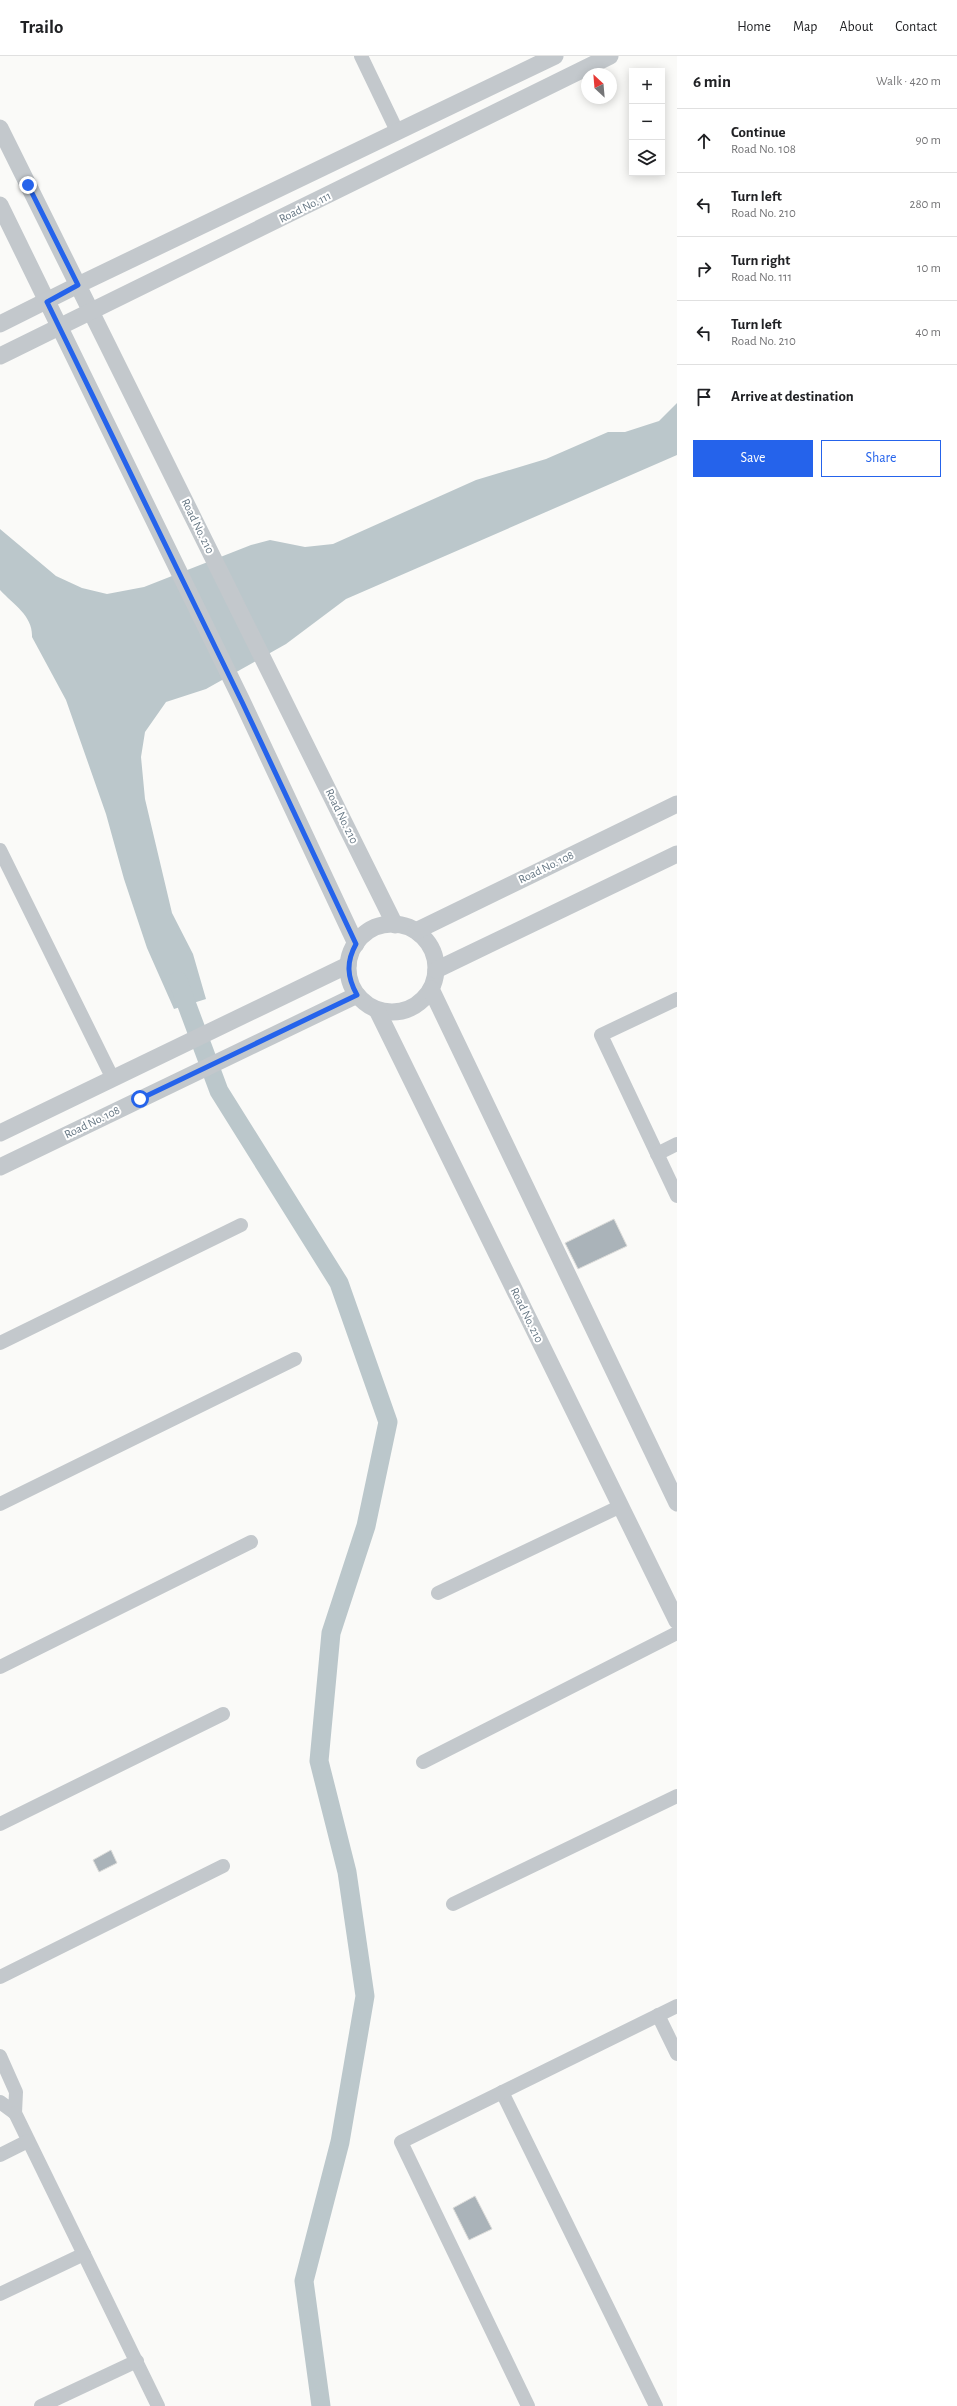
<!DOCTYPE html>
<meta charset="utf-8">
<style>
body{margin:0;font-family:"Alegreya Sans",sans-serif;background:#f6f6f6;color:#202124}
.controls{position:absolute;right:12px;top:12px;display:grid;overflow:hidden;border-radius:0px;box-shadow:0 2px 10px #0003}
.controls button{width:36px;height:36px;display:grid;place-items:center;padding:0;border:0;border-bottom:1px solid #e0e0e0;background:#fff;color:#202124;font:20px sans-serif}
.compass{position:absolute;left:581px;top:12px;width:36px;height:36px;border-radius:50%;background:#fff;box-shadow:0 2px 10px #0003;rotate:334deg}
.stop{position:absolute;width:12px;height:12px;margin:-9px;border:3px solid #2563eb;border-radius:50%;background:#fff}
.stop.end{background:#2563eb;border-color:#fff;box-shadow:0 1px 4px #0008}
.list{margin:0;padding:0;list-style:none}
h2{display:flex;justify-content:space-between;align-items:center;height:52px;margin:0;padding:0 16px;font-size:17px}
h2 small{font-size:13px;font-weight:400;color:#757577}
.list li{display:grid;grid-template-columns:26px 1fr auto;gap:12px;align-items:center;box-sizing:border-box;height:64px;padding:0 16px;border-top:1px solid #e0e0e0}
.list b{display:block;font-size:15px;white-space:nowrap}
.list p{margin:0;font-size:13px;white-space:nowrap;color:#757577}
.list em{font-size:13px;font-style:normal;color:#757577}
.actions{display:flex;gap:8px;padding:12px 16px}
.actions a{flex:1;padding:9px 0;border:1px solid #2563eb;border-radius:0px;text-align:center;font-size:14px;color:#2563eb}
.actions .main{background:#2563eb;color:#fff}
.icon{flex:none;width:22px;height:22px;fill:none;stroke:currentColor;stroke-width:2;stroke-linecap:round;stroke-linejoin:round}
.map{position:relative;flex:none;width:677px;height:2350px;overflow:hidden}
header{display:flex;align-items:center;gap:24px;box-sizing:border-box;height:56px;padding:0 20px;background:#fff;border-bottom:1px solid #e0e0e0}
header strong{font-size:19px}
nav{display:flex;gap:22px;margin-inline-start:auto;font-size:14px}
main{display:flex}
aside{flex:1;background:#fff}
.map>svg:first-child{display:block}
.water{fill:#bbc7cb}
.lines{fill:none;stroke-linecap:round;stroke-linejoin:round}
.canal{stroke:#bbc7cb;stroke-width:19}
.building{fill:#aab3b9;stroke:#dcdcda}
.minor{stroke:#c3c8cc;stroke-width:14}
.tertiary{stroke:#c3c8cc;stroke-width:17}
.route{stroke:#2563eb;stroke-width:5}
.labels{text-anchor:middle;stroke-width:4;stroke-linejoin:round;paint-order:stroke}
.street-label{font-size:12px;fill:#657683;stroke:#fff}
</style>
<header>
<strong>Trailo</strong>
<nav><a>Home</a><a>Map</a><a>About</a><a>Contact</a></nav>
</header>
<main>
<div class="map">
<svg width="677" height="2350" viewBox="0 0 677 2350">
<rect width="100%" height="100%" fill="#fafaf8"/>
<!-- water -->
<path class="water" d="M677,347V399L346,543L286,588L206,633L166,646L145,676L141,701L145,743L172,857L193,898L206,943L174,953L147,892L124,823L106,758L66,644L32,581C33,560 14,549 0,534V473L56,520L82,532L107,538L144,531L251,489L270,484L305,491L333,488L476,424L546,403L608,376H625L659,365Z"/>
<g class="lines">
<!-- canal -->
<polyline class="canal" points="178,925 219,1035 339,1227 388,1366 366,1470 331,1577 319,1705 347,1816 365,1940 340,2086 304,2225 321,2350"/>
</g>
<!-- building -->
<g class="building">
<polygon points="614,1163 627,1190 578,1213 565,1187"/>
<polygon points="111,1794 117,1807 99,1816 93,1804"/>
<polygon points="475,2140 492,2173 469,2184 453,2152"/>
</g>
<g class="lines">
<!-- minor -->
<g class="minor">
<polyline points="361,0 397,75"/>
<polyline points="0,794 113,1023"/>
<polyline points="677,943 601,979 677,1140"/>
<polyline points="657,1098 677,1088"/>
<polyline points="0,1287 241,1169"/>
<polyline points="0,1448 295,1303"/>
<polyline points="438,1537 621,1450"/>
<polyline points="0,1611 251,1486"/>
<polyline points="423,1706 677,1577"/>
<polyline points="0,1768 223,1658"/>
<polyline points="453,1848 677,1740"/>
<polyline points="0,1921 223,1810"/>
<polyline points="658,1959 677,1998"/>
<polyline points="0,2000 16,2036 15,2057 0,2046"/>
<polyline points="502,2036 656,2350"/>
<polyline points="15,2057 158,2350"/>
<polyline points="0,2099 28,2085"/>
<polyline points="0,2238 84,2198"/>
<polyline points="41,2350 137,2305"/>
<polyline points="528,2350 401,2086 677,1950"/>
</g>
<!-- tertiary -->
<g class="tertiary">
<polyline points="0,72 395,869"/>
<polyline points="0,149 242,645 356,888"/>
<polyline points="0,268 78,229 555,0"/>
<polyline points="0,300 610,0"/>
<circle cx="392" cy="912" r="44"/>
<polyline points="416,875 677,748"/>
<polyline points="436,914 677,798"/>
<polyline points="431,933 677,1447"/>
<polyline points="377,954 677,1565"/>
<polyline points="0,1077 348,909"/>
<polyline points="0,1111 357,939"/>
</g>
</g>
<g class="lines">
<!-- route -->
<path class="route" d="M28,129L78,229L47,246L242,646L356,888C346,906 347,921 357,939L140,1043"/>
</g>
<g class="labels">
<!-- street labels -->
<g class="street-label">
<text transform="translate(305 151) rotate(-26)" y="4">Road No. 111</text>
<text transform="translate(198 470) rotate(64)" y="4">Road No. 210</text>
<text transform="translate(342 760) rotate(64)" y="4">Road No. 210</text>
<text transform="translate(546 811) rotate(-26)" y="4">Road No. 108</text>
<text transform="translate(92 1066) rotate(-26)" y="4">Road No. 108</text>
<text transform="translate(527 1259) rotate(64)" y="4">Road No. 210</text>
</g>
</g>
</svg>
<div class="controls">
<button>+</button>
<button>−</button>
<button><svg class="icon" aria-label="layers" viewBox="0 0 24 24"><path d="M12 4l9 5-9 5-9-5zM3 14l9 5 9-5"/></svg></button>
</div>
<svg class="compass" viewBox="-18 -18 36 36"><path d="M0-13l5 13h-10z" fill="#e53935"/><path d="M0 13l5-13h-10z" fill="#757577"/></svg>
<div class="stop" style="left:140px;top:1043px"></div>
<div class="stop end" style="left:28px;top:129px"></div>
</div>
<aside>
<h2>6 min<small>Walk · 420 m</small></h2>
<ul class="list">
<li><svg class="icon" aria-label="ahead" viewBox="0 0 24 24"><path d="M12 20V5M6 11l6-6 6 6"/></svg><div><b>Continue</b><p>Road No. 108</p></div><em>90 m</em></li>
<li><svg class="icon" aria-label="left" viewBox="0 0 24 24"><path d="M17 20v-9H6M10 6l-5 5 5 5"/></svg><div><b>Turn left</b><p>Road No. 210</p></div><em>280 m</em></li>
<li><svg class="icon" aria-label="right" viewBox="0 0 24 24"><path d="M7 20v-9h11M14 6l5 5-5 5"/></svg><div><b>Turn right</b><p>Road No. 111</p></div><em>10 m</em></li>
<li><svg class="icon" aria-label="left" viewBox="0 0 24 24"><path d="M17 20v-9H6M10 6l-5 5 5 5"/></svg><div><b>Turn left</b><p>Road No. 210</p></div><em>40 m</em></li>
<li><svg class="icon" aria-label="arrive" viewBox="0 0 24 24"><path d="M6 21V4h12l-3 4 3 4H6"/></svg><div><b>Arrive at destination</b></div></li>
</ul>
<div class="actions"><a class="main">Save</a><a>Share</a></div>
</aside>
</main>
